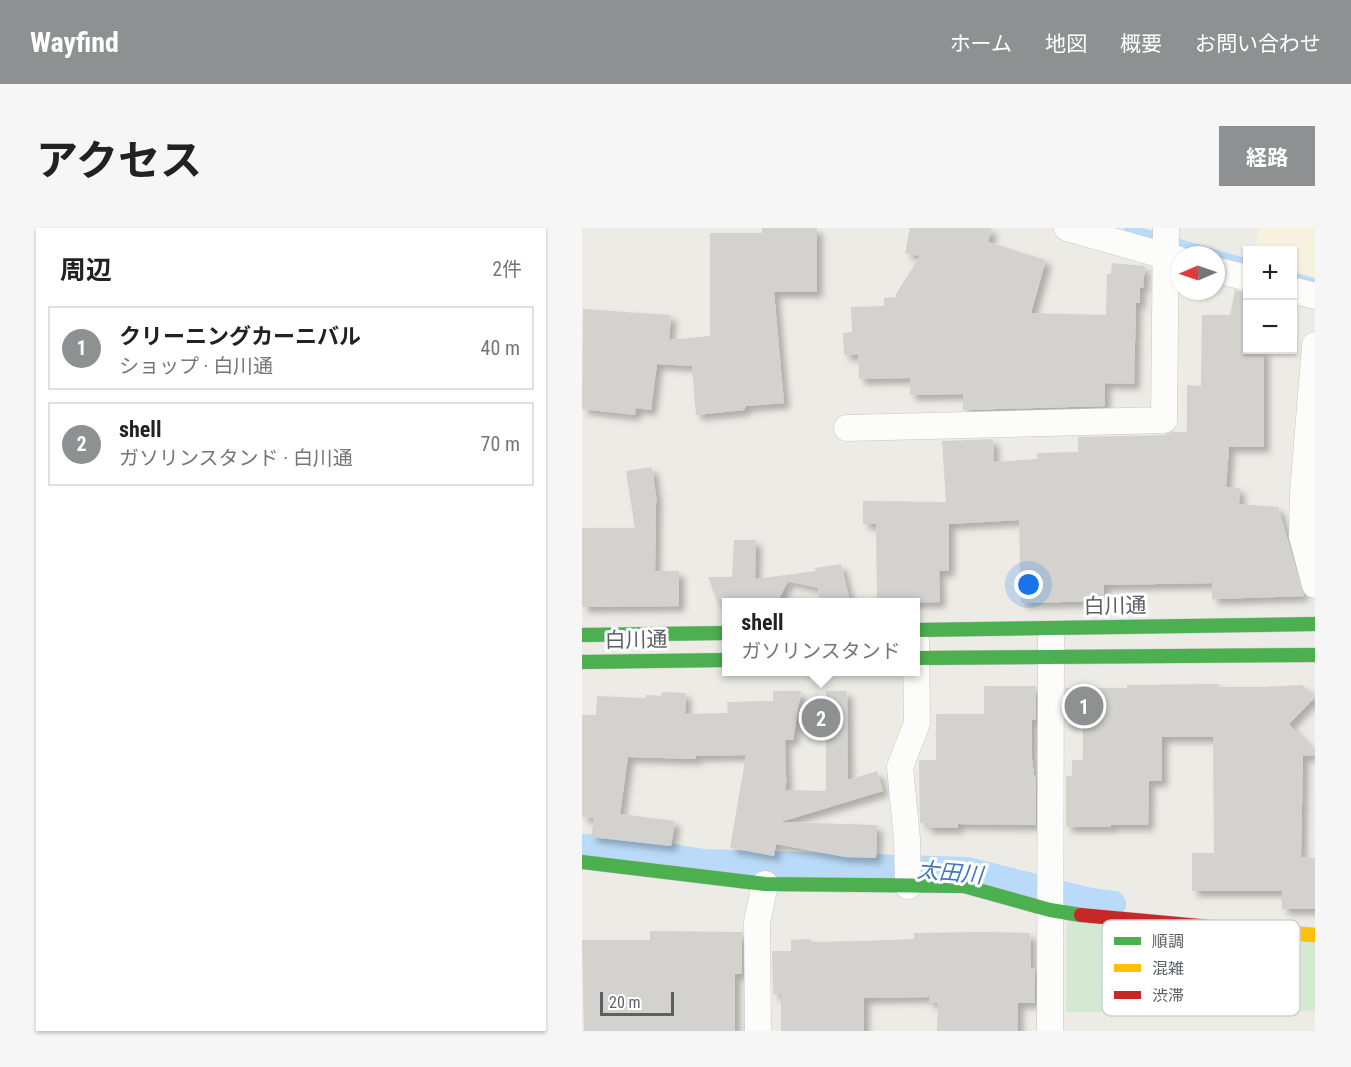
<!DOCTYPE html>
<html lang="ja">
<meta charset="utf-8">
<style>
body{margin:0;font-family:"Roboto Condensed","Noto Sans JP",sans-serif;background:#f6f6f6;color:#222}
.controls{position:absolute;right:18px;top:18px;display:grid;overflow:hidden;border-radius:0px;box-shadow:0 2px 4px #0004}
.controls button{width:54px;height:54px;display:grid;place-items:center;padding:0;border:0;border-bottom:2px solid #e0e0e0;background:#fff;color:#222;font:30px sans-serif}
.compass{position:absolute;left:589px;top:18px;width:54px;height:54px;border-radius:50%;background:#fff;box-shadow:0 2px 4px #0004;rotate:268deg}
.scale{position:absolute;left:18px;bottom:15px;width:74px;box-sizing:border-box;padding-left:6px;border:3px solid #5c5f64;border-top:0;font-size:16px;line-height:21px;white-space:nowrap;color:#5c5f64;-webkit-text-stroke:4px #fff;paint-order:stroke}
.you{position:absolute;left:447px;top:357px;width:21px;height:21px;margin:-15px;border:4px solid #fff;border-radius:50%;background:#1a73e8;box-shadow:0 0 0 9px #1a73e833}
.badge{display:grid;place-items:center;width:39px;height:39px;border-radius:50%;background:#8e9092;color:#fff;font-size:20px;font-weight:700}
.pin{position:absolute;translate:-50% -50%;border:3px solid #fff;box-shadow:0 2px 6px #0006}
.popup{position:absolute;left:140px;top:370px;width:198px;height:78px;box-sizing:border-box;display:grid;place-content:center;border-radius:0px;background:#fff;filter:drop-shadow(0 2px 4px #0005);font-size:20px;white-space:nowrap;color:#767676}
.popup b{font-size:22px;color:#222}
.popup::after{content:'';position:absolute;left:50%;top:100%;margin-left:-12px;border:12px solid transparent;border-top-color:#fff}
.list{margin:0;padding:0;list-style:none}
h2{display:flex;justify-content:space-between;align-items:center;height:78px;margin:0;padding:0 24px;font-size:26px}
h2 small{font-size:20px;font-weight:400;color:#767676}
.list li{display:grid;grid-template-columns:39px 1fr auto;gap:18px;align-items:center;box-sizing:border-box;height:84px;margin:0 12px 12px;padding:0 12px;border:2px solid #e0e0e0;border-radius:0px}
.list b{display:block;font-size:22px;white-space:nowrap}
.list p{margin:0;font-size:20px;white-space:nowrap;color:#767676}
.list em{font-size:20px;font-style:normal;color:#767676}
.map{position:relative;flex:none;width:733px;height:803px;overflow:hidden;border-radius:0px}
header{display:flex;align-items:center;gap:36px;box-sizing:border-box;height:84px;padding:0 30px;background:#8e9092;color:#fff}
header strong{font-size:28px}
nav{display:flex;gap:33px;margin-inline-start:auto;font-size:21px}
.intro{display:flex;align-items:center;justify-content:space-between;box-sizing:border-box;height:144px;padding:0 36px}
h1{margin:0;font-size:42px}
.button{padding:15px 27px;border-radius:0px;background:#8e9092;color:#fff;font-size:21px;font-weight:700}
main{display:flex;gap:36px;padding:0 36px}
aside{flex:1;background:#fff;border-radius:0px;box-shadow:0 2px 4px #0004}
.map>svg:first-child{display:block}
.commercial{fill:#f6f2df}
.green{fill:#d4e8d2}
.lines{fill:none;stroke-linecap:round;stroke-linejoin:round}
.stream{stroke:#b9daf8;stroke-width:8}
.canal{stroke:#b9daf8;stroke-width:26}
.building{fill:#d3d2cf;filter:url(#shadow)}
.street-casing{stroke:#c7c7c7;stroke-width:27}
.fast-casing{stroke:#c8c9c8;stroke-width:15}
.slow-casing{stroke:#c8c9c8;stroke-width:15}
.jam-casing{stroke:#c8c9c8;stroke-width:15}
.street{stroke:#fcfcfb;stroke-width:26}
.fast{stroke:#4caf50;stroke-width:14}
.slow{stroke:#ffc107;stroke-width:14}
.jam{stroke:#c62828;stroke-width:14}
.labels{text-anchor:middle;stroke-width:6;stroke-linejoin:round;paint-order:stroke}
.street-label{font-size:21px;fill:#5c5f64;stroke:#fff}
.water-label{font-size:22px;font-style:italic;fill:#4278ba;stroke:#fff}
.key{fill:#fff;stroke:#cecfd0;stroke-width:1.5}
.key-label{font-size:16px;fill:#5c5f64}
</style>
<header>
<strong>Wayfind</strong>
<nav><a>ホーム</a><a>地図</a><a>概要</a><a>お問い合わせ</a></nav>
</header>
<div class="intro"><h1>アクセス</h1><a class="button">経路</a></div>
<main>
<aside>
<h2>周辺<small>2件</small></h2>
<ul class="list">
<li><span class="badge">1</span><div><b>クリーニングカーニバル</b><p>ショップ · 白川通</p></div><em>40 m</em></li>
<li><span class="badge">2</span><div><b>shell</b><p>ガソリンスタンド · 白川通</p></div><em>70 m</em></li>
</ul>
</aside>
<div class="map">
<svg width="733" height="803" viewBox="0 0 733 803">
<defs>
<filter id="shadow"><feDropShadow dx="5.5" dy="5.5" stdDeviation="3" flood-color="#0004"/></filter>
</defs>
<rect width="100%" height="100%" fill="#ecebe6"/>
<!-- commercial -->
<polygon class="commercial" points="677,0 733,0 733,49 711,42 710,22 673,22"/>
<!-- green -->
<polygon class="green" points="485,691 733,714 733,783 484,784"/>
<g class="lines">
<!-- stream -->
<g class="stream">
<polyline points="546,0 666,35"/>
<polyline points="710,48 733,55"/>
</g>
<!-- canal -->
<polyline class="canal" points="0,619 30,619 122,634 386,642 509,673 531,676"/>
</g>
<!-- building -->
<g class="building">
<polygon points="180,0 235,0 235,64 192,64 202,175 164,178 162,182 114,187 110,138 75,136 69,182 54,180 53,187 0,181 1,81 89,87 87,112 128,108 128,5 180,5"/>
<polygon points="328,0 410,0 406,14 464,32 449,85 524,87 525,46 529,46 530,35 563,38 561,60 558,60 558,75 554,75 552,156 523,155 523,178 381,182 381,166 328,167 328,150 277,151 276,127 262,127 261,105 270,104 269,79 302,78 302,70 314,69 314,66 338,28 323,25"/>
<polygon points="653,62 666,65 666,122 682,122 682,219 647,219 644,259 658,260 657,276 696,279 722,368 630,371 630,355 522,357 522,373 439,375 437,292 367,296 367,343 357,343 358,374 295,375 294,296 281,296 281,273 364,274 360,213 411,211 412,234 455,231 455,225 496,224 496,209 582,207 590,204 605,204 605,157 619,158 620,87 648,87"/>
<polygon points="70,239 75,275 74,275 73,343 97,343 97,378 0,379 0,300 53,300 44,243"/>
<polygon points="152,312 174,312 173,351 234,343 233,340 259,336 268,373 238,375 236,360 206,353 195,375 136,375 126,349 150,349"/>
<polygon points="637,456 637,459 681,459 720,457 733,469 707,496 733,525 733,527 721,528 719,629 733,630 733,681 700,681 700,663 610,663 610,625 632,625 631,509 580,509 580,553 567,553 566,597 529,597 529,599 485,599 484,597 484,548 490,548 490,532 501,532 501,493 484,493 484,460 545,460 545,457"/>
<polygon points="402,458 454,458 454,492 450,492 450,531 452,547 454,548 454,597 376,596 376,600 345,600 345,595 338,595 337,532 354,532 354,486 402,486"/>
<polygon points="191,463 219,463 211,512 203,512 204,549 205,549 203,562 244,563 244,463 265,463 266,552 295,543 301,563 198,594 295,597 294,630 263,629 194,616 192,628 148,620 164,527 114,528 114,531 46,529 38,586 93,593 89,618 9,609 12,590 0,589 0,487 14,487 15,468 64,470 64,467 79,468 80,464 104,465 103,486 146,485 145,474 191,473"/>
<polygon points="68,703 160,704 160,746 153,746 153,803 2,803 0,712 68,712"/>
<polygon points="403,704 448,705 449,740 453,740 453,775 436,775 436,803 355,803 356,775 347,775 347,769 282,770 282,803 199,803 199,766 191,766 190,723 209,723 209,712 229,711 229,714 283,713 332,711 332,705"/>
</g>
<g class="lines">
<!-- street casing -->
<g class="street-casing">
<g id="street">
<polyline points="485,0 598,32"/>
<polyline points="634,42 666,50"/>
<polyline points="710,62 733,68"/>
<polyline points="733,117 721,265 720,308 733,357"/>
<polyline points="265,200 582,192 584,0"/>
<polyline points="326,658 325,611 318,539 335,495 334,413"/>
<polyline points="176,803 175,694 183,656"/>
<polyline points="468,803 469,410"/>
</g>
</g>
<!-- fast casing -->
<g class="fast-casing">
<g id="fast">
<polyline points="334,402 733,396"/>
<polyline points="0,407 144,405"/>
<polyline points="334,430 733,427"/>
<polyline points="0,434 144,432"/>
<polyline points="0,634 183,656 382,658 468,682 499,687"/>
</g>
</g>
<!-- slow casing -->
<g class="slow-casing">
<polyline id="slow" points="650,701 733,707"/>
</g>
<!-- jam casing -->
<g class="jam-casing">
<polyline id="jam" points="499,687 650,701"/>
</g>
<!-- street -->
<use href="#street" class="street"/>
<!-- fast -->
<use href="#fast" class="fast"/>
<!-- slow -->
<use href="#slow" class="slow"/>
<!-- jam -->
<use href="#jam" class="jam"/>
</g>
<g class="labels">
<!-- street labels -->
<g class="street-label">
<text transform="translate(533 378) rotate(-1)" y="7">白川通</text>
<text transform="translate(54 412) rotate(-1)" y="7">白川通</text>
</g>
<!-- water labels -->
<g class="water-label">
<text transform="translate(368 644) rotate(5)" y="8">太田川</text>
</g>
</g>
<!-- legend -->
<rect x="520" y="692" width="198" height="96" rx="9" class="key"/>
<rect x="532" y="709" width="27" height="8" fill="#4caf50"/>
<rect x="532" y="736" width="27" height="8" fill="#ffc107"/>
<rect x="532" y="763" width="27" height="8" fill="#c62828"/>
<g class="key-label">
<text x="570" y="719">順調</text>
<text x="570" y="746">混雑</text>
<text x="570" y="773">渋滞</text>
</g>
</svg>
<div class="controls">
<button>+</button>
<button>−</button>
</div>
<svg class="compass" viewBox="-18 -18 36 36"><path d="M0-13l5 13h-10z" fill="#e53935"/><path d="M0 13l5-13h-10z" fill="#767676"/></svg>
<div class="scale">20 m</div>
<div class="you"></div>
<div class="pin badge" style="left:502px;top:478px">1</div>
<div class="pin badge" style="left:239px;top:490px">2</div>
<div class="popup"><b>shell</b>ガソリンスタンド</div>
</div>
</main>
